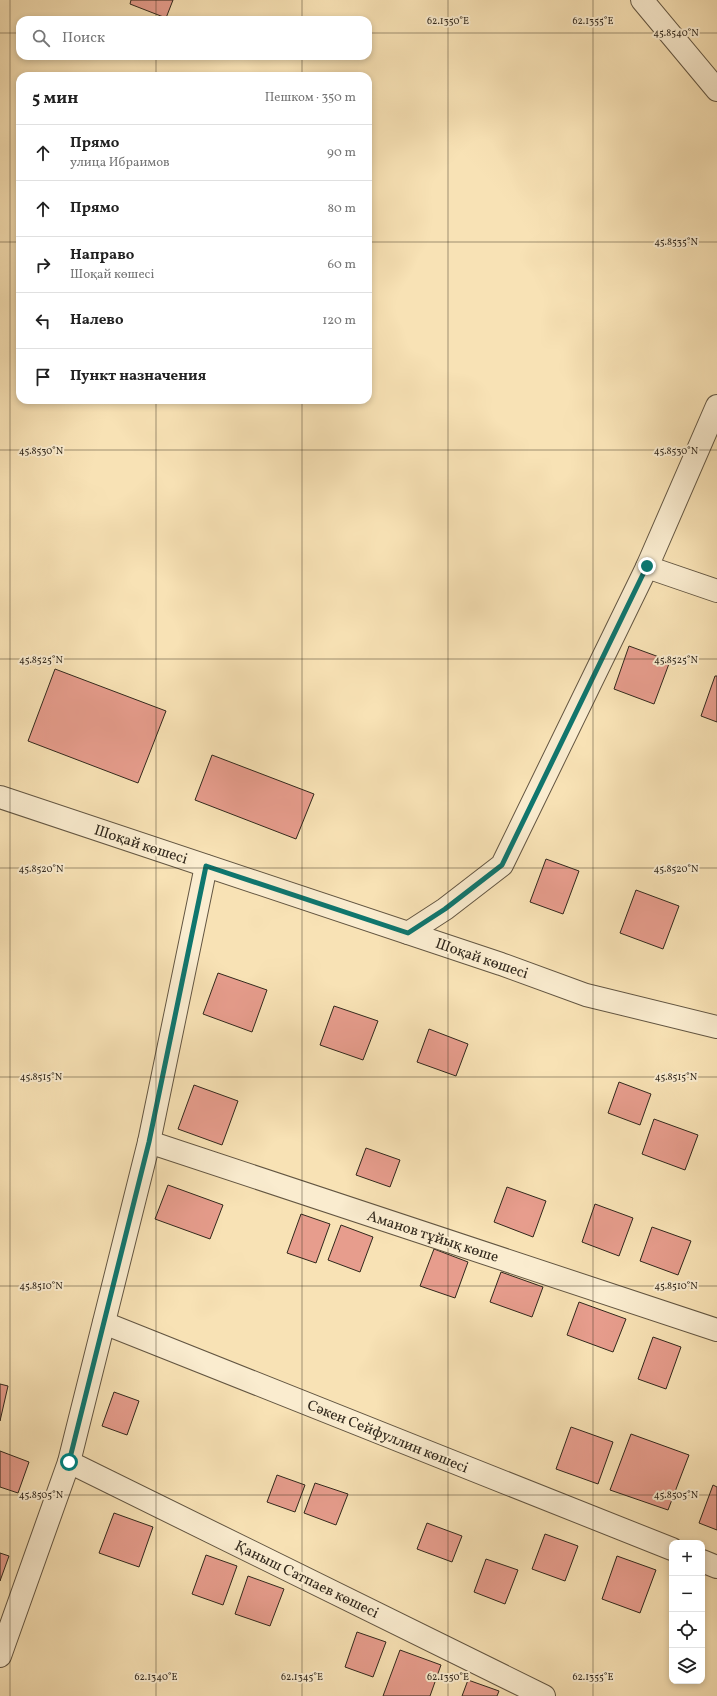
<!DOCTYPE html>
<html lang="ru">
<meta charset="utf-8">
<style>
body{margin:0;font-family:Vollkorn,serif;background:#f2f2f2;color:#222}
.controls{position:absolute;right:12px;bottom:12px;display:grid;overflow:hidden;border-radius:8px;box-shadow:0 2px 6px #0003}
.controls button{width:36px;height:36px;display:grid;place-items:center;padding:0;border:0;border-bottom:1px solid #e0e0e0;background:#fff;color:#222;font:20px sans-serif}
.stop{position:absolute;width:12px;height:12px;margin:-9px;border:3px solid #0f766e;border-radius:50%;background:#fff}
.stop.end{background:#0f766e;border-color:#fff;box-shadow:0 1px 4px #0008}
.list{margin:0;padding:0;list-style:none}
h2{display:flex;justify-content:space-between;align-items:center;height:52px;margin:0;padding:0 16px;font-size:17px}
h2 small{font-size:13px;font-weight:400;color:#767676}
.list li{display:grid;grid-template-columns:26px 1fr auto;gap:12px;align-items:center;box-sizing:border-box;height:56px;padding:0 16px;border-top:1px solid #e0e0e0}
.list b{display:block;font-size:15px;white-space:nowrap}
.list p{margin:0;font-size:13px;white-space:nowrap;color:#767676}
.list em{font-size:13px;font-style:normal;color:#767676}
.icon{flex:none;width:22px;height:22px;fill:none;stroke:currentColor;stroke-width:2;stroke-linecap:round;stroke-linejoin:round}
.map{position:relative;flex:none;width:717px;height:1696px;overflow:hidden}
.search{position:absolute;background:#fff;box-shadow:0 2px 6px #0003;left:16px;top:16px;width:356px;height:44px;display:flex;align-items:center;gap:10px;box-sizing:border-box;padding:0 14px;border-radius:12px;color:#767676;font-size:15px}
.panel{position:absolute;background:#fff;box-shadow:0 2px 6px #0003;left:16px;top:72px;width:356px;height:332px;border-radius:12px}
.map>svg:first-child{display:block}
.building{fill:#e79d8d;stroke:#31281c}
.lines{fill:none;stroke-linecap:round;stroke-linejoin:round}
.minor-casing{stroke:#635642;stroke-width:24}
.tertiary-casing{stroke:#635642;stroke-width:24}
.minor{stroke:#faeccf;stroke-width:22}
.tertiary{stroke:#faeccf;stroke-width:22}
.route{stroke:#0f766e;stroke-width:5}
.ticks{fill:none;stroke:#31281c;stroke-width:1;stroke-opacity:0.45}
.labels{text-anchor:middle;stroke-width:4;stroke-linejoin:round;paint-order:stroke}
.street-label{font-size:15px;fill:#31281c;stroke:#faeccf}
.ticks-label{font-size:10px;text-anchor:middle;fill:#31281c;stroke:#faeccf;stroke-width:4;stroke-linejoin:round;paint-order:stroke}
</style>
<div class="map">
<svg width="717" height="1696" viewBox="0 0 717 1696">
<rect width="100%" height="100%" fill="#f8e2b5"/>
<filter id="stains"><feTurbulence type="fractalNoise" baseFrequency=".005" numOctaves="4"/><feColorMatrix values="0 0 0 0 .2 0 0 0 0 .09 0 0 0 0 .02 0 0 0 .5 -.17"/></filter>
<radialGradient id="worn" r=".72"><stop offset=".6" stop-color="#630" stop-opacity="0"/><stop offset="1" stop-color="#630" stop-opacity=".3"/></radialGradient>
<!-- building -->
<g class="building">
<polygon points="131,0 173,0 166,18 130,4"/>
<polygon points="629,646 670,661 654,704 614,689"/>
<polygon points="55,669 166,711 138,783 28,741"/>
<polygon points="715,676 717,676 717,722 701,716"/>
<polygon points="212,755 314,794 296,839 195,800"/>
<polygon points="546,859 579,871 563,914 530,902"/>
<polygon points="636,890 679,906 663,949 620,933"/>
<polygon points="218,973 267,990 252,1032 203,1014"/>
<polygon points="334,1006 378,1021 363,1060 320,1045"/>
<polygon points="429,1029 468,1044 456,1076 417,1062"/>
<polygon points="619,1082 651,1094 640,1125 608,1113"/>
<polygon points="194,1085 238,1101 222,1145 178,1129"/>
<polygon points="654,1119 698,1135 685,1170 642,1154"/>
<polygon points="366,1148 400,1160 390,1187 356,1175"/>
<polygon points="168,1185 223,1205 210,1239 155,1219"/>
<polygon points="507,1187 546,1201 533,1237 494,1222"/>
<polygon points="595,1204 633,1218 619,1256 582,1242"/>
<polygon points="301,1214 330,1224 316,1263 287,1253"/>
<polygon points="341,1225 373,1237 360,1272 328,1260"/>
<polygon points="652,1227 691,1241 678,1275 640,1261"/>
<polygon points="434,1249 468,1262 455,1298 420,1286"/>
<polygon points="501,1272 543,1287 532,1317 490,1302"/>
<polygon points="579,1302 626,1319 613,1352 567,1335"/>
<polygon points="653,1337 681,1347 666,1389 638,1379"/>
<polygon points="0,1384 8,1386 0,1421"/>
<polygon points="114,1392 139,1401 127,1435 102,1426"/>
<polygon points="571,1427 613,1442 598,1484 556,1469"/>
<polygon points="631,1434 689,1455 668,1510 610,1490"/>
<polygon points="0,1451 29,1462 18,1493 0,1487"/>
<polygon points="277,1475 305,1485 295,1512 267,1502"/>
<polygon points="315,1483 348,1494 336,1525 304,1513"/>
<polygon points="713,1485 717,1487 717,1530 699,1523"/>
<polygon points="114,1513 153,1527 139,1567 99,1553"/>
<polygon points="427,1523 462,1536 452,1562 417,1549"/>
<polygon points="545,1534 578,1546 565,1581 532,1569"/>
<polygon points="0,1553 9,1556 0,1581"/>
<polygon points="206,1555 237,1566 223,1605 192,1594"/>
<polygon points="617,1556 656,1570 640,1613 602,1599"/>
<polygon points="486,1559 518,1570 505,1604 474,1592"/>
<polygon points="248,1576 284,1589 270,1626 235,1614"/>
<polygon points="357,1632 386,1642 373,1677 345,1667"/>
<polygon points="400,1650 441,1665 430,1696 383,1696"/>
<polygon points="468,1680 499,1691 497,1696 462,1696"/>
</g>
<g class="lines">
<!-- minor casing -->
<g class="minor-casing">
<g id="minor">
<polyline points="647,567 717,591"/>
<polyline points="0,797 501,964 586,995 717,1027"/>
<polyline points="408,933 445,909 502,865 647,567 717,406"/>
<polyline points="149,1142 717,1330"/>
<polyline points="104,1323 672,1549"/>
<polyline points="69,1462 544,1696"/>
<polyline points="702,1561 717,1567"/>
<polyline points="0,1656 69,1462 149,1142 206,866"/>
</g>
</g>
<!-- tertiary casing -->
<g class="tertiary-casing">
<polyline id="tertiary" points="642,0 717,90"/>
</g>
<!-- minor -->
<use href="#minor" class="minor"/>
<!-- tertiary -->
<use href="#tertiary" class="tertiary"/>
</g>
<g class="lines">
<!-- route -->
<polyline class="route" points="69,1462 149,1142 206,866 408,933 445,909 502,865 647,566"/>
</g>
<!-- ticks -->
<path class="ticks" d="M10,0V1696M156,0V20M302,0V20M448,0V1696M593,0V1696M0,33H20M368,33H717M156,56V76M302,56V76M0,242H20M368,242H717M156,400V1696M302,400V1696M0,450H717M0,659H717M0,868H717M0,1077H717M0,1286H717M0,1495H717"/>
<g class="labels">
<!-- street labels -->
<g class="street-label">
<text transform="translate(141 844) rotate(18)" y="5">Шоқай көшесі</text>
<text transform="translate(482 958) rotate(19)" y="5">Шоқай көшесі</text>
<text transform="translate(433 1236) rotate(18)" y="5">Аманов тұйық көше</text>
<text transform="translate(388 1436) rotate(22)" y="5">Сәкен Сейфуллин көшесі</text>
<text transform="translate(307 1579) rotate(26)" y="5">Қаныш Сатпаев көшесі</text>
</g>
</g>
<g class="ticks-label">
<text x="448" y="24">62.1350°E</text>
<text x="593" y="24">62.1355°E</text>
<text x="676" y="36">45.8540°N</text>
<text x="676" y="245">45.8535°N</text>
<text x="41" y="454">45.8530°N</text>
<text x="676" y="454">45.8530°N</text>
<text x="41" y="663">45.8525°N</text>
<text x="676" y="663">45.8525°N</text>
<text x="41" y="872">45.8520°N</text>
<text x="676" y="872">45.8520°N</text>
<text x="41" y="1080">45.8515°N</text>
<text x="676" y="1080">45.8515°N</text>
<text x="41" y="1289">45.8510°N</text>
<text x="676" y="1289">45.8510°N</text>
<text x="41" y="1498">45.8505°N</text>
<text x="676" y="1498">45.8505°N</text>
<text x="156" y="1680">62.1340°E</text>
<text x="302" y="1680">62.1345°E</text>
<text x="448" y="1680">62.1350°E</text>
<text x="593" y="1680">62.1355°E</text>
</g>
<rect width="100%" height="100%" filter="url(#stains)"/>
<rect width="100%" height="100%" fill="url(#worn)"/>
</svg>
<div class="controls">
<button>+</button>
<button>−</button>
<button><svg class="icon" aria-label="locate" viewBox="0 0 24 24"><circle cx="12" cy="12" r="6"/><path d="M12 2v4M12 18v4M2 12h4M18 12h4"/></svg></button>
<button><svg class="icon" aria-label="layers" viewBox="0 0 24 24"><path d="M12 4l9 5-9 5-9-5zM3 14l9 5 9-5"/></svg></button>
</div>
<div class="stop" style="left:69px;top:1462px"></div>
<div class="stop end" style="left:647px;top:566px"></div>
<div class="search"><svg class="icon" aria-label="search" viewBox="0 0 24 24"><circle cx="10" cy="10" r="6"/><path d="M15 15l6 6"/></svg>Поиск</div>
<section class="panel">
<h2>5 мин<small>Пешком · 350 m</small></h2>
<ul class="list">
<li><svg class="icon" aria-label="ahead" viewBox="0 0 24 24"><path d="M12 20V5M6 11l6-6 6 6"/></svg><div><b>Прямо</b><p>улица Ибраимов</p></div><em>90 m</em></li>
<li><svg class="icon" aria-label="ahead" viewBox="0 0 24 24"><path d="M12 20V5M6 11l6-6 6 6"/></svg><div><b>Прямо</b></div><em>80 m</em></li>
<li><svg class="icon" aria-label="right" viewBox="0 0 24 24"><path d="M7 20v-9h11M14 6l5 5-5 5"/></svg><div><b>Направо</b><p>Шоқай көшесі</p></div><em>60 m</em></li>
<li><svg class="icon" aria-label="left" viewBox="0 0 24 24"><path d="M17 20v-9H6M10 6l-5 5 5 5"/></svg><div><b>Налево</b></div><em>120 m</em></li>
<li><svg class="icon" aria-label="arrive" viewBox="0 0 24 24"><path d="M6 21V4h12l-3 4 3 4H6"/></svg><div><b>Пункт назначения</b></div></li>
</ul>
</section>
</div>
